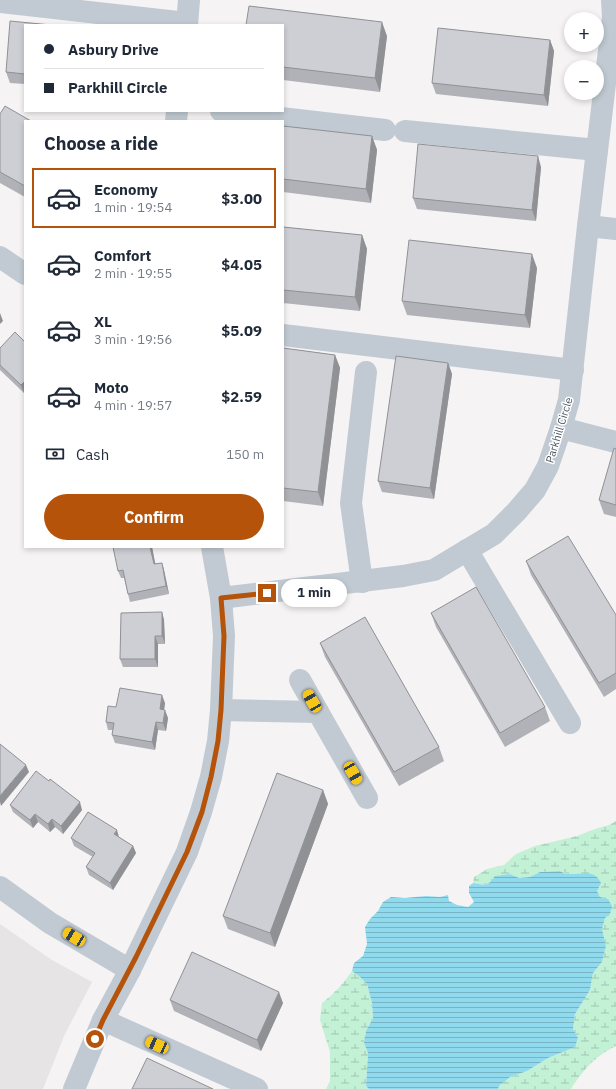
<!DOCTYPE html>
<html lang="en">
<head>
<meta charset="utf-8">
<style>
  body { margin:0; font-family:"IBM Plex Sans",sans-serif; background:#f2f2f3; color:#1f2937; height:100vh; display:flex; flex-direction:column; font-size:15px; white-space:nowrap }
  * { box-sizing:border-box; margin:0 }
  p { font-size:13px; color:#747a83 }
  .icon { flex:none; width:22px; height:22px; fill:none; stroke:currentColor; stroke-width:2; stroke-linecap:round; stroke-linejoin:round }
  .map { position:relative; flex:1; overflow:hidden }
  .sheet { position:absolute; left:24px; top:120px; width:260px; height:428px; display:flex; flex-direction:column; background:#fff; border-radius:0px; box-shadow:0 2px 6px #0003 }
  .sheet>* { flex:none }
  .top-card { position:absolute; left:24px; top:24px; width:260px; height:88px; border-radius:0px; box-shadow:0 2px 6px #0003; display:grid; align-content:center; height:88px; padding:0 20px; background:#fff }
  .tools { position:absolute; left:564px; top:12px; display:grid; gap:8px }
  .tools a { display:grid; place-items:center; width:40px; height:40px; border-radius:50%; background:#fff; box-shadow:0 2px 6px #0003; font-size:20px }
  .end { position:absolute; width:18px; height:18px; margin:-9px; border:5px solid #b45309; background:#fff; box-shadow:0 0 0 2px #fff }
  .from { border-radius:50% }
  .bubble { position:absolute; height:28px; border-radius:14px; background:#fff; box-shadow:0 2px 6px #0003; font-size:13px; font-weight:700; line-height:28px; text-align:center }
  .car { position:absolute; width:12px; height:24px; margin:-12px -6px; border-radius:5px; box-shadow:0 0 3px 1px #0007; background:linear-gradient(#f5c518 24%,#345 0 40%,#f5c518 0 76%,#345 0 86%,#f5c518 0) }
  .top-card b { display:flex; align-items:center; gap:14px; height:38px; font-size:15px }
  .top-card b+b { border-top:1px solid #e0e1e3 }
  .top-card i { width:10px; height:10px; background:#1f2937 }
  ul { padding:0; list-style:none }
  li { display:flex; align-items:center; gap:12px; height:60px; margin:0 8px 6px; padding:0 12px; border:2px solid transparent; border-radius:0px }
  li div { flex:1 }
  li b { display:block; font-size:15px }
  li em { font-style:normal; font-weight:700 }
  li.on { border-color:#b45309 }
  li>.icon { width:36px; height:36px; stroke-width:1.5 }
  h2 { padding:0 20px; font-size:18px; line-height:48px }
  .pay { display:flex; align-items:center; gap:10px; height:44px; padding:0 20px; font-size:15px }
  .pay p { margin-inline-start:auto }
  .primary-button { display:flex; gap:8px; margin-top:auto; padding:8px 20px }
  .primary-button a { flex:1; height:46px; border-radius:24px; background:#b45309; color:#fff; font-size:16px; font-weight:700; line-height:46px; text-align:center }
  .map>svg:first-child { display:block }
</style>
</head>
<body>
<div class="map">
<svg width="616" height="1089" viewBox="0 0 616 1089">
  <defs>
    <pattern id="wetland-marsh" width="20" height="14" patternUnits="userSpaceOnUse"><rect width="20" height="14" fill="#c3f1d5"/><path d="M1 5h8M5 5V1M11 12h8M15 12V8" fill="none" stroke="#a0c6b0"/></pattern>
    <pattern id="water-rules" width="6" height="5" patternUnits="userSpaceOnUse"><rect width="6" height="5" fill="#90daee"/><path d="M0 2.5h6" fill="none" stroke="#78b4c4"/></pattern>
  </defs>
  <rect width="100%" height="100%" fill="#f5f3f3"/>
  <polygon fill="#e6e4e5" points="0,924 52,960 92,982 64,1036 43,1089 0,1089"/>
  <g fill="url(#wetland-marsh)">
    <path d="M616 821V1046C594 1057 584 1069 571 1089H498L499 1086 510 1077 527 1071 548 1058 575 1047 578 1038 573 1029 575 1014 590 990 593 973 602 962 606 946 602 929 605 917 600 897 597 891 592 874H568L560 871 540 872 530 877 519 878 510 874 496 876C488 887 484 885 473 883L474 877 487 869 504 865 516 854 535 846 577 836 595 829 609 825Z"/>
    <path d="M352 971 360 977 367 984 372 1003 373 1018 366 1031 364 1043 368 1053 366 1086 369 1089H326L330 1081V1052L320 1020 322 1003C334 994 343 984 352 971Z"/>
  </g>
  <path fill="url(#water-rules)" d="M560 871C563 873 566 874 569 874 582 875 594 868 601 883L597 891 600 897 608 899 612 906 610 914 605 918 602 929 606 946 602 962 593 973 590 990 575 1014 573 1029 578 1038 575 1047 548 1058 527 1071 510 1077 499 1086 498 1089H369L366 1086 368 1053 364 1043 366 1031 373 1018 372 1003 367 984 360 977 352 971 354 963 363 956 367 944 365 927 370 919 378 911 383 902 391 897 405 898 426 896 440 897 448 895 449 901 457 905 468 907 474 902 469 893V886L473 883C484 885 488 887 495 876L510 874 519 878 530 877 540 872Z"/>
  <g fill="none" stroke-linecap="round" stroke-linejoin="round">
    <g stroke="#c1cad2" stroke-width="22">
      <polyline points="0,2 187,23"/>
      <polyline points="187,25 189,0"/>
      <polyline points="221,111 385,130"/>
      <polyline points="176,121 177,111"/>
      <polyline points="405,131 597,150"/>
      <polyline points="588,226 616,229"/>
      <polyline points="0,257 25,274"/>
      <polyline points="283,335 573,370"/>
      <polyline points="561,428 616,442"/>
      <polyline points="467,550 570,723"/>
      <polyline points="362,582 351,503 366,372"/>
      <polyline points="221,598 403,576 434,570 494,534 516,512 535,490 548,466 561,428 569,400 588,226 613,17 612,0"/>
      <polyline points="300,680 318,712"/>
      <polyline points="221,710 318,712 367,798"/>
      <polyline points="0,887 50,923 130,970"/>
      <polyline points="103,1020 257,1089"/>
      <polyline points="74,1089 103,1020 130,970 187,852 201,812 211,777 218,741 221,710 224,636 221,598 212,547"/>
    </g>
  </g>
  <g fill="#b0b2b7">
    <polygon points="25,25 25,84 10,83 6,72"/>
    <polygon points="283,25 387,36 380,92 283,80"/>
    <polygon points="550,40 554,51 548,106 436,94 432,83"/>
    <polygon points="0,114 25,121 25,197 0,183"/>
    <polygon points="283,126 372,136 377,150 371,203 283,192"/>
    <polygon points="541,167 536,221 417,209 413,198"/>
    <polygon points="283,227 362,235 367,249 360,311 283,303"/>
    <polygon points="537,268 530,328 407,315 402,301"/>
    <polygon points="25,342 25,391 24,393 0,370 0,348"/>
    <polygon points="283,348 335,355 340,368 323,506 283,501"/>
    <polygon points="448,363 452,374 434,499 382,492 378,481"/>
    <polygon points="616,449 616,517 604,514 599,500"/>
    <polygon points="113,547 152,547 155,564 162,563 164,570 169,594 130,602 124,578 121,578 118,571"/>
    <polygon points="526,561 616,615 616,689 604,697 531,575"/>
    <polygon points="162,612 164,620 165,644 158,644 158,667 123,667 120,659"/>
    <polygon points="431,613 545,707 550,721 505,747 436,627"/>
    <polygon points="320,643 439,747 444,761 399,786 325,657"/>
    <polygon points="165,703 164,710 168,718 166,731 158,730 155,750 115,743 112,735 113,730 108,730 106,722 116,707"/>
    <polygon points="323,790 328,804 275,947 228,929 223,916"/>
    <polygon points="10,805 82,810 63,834 55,827 50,832 38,822 33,828 13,812"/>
    <polygon points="119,837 133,846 136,853 113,890 89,875 86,867 93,857 74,846 71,838"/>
    <polygon points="170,1000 283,1003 261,1051 174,1011"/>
  </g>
  <g fill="#909195">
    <polygon points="382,22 387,36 380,92 375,78"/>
    <polygon points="550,40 554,51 548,106 544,95"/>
    <polygon points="372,136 377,150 371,203 366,189"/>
    <polygon points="538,156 541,167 536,221 532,210"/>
    <polygon points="362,235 367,249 360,311 355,297"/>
    <polygon points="532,254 537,268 530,328 525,315"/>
    <polygon points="0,313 3,321 0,324"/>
    <polygon points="335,355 340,368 323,506 318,492"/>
    <polygon points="448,363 452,374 434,499 430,488"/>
    <polygon points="24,382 25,386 25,391 24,393 21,385"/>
    <polygon points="150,547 152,547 157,572 154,564"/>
    <polygon points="162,563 164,570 169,594 166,586"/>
    <polygon points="162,612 164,620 165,644 162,636"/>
    <polygon points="155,636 158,644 158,667 155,659"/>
    <polygon points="162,695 165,703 163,717 160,709"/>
    <polygon points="165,710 168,718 166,731 163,723"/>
    <polygon points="156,722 158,730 155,750 152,742"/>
    <polygon points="26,765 29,772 1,806 0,802 0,796"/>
    <polygon points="323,790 328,804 275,947 270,933"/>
    <polygon points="80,802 82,810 63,834 61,826"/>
    <polygon points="35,814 38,822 33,828 30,820"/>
    <polygon points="52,819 55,827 50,832 48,824"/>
    <polygon points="117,830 119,837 114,834"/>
    <polygon points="133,846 136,853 113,890 110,883"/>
    <polygon points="279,992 283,1003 261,1051 257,1040"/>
  </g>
  <g fill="#cdcfd5" stroke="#909195">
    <polygon points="249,6 382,22 375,78 283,67 283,25 246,25"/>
    <polygon points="10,21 51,25 25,25 25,74 6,72"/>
    <polygon points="438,28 550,40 544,95 432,83"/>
    <polygon points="5,106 31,121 25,121 25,186 0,172 0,114"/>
    <polygon points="283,126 372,136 366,189 283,179"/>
    <polygon points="418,144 538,156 532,210 413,198"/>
    <polygon points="283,227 362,235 355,297 283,290"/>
    <polygon points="409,240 532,254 525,315 402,301"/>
    <polygon points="15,332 25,342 25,384 24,382 21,385 0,365 0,348"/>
    <polygon points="283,348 335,355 318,492 283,488"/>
    <polygon points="396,356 448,363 430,488 378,481"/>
    <polygon points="614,448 616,449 616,505 599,500"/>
    <polygon points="568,536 616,615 616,673 599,683 526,561"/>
    <polygon points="113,547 150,547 154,564 162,563 166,586 128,594 123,570 118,571"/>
    <polygon points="476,587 545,707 500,733 431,613"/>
    <polygon points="162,612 162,636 155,636 155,659 120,659 121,613"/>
    <polygon points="365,617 439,747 394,772 320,643"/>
    <polygon points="120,688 162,695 160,709 165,710 163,723 156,722 152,742 112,735 114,723 106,722 108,706 116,707"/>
    <polygon points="0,744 26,765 0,796"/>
    <polygon points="36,771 49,781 50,779 80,802 61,826 52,819 48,824 35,814 30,820 10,805"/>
    <polygon points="277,773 323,790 270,933 223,916"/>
    <polygon points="88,812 117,830 114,834 133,846 110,883 86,867 95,853 71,838"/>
    <polygon points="192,952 279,992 257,1040 170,1000"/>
    <polygon points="147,1058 213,1089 132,1089"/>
  </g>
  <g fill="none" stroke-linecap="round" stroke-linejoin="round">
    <polyline stroke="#b45309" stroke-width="5" points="95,1039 103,1020 136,957 187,852 202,812 211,777 218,741 221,710 224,636 221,598 267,593"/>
  </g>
  <g text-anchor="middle" stroke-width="3" stroke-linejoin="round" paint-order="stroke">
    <g font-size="11" fill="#4a5661" stroke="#fff">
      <text transform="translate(559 430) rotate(-73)" y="4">Parkhill Circle</text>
    </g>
  </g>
</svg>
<div class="tools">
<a>+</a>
<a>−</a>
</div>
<i class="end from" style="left:95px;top:1039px"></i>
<i class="end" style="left:267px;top:593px"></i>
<div class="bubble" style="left:281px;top:579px;width:66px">1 min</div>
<i class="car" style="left:312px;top:701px;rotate:330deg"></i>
<i class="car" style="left:353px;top:773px;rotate:150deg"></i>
<i class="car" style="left:74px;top:937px;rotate:301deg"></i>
<i class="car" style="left:157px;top:1045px;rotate:294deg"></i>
<div class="top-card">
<b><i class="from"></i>Asbury Drive</b>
<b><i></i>Parkhill Circle</b>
</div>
<section class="sheet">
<h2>Choose a ride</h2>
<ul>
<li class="on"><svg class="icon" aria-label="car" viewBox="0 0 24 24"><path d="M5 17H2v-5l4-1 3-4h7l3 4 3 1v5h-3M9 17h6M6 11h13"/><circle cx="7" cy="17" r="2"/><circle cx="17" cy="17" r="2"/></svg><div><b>Economy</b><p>1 min · 19:54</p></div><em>$3.00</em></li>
<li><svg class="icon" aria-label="car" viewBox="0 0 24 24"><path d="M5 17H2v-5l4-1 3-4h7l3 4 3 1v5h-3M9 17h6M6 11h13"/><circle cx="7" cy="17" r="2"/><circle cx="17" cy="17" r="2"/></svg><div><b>Comfort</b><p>2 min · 19:55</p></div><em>$4.05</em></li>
<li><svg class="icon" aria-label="car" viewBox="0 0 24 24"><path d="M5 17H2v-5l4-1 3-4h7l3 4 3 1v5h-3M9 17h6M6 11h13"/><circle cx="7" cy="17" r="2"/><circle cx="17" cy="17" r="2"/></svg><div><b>XL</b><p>3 min · 19:56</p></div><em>$5.09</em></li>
<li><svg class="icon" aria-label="car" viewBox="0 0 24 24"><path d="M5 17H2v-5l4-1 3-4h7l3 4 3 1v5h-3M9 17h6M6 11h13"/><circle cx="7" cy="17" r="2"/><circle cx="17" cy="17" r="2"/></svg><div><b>Moto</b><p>4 min · 19:57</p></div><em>$2.59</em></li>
</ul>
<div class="pay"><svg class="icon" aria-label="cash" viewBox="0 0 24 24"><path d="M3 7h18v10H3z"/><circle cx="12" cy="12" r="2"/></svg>Cash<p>150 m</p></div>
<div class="primary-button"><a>Confirm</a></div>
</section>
</div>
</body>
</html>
